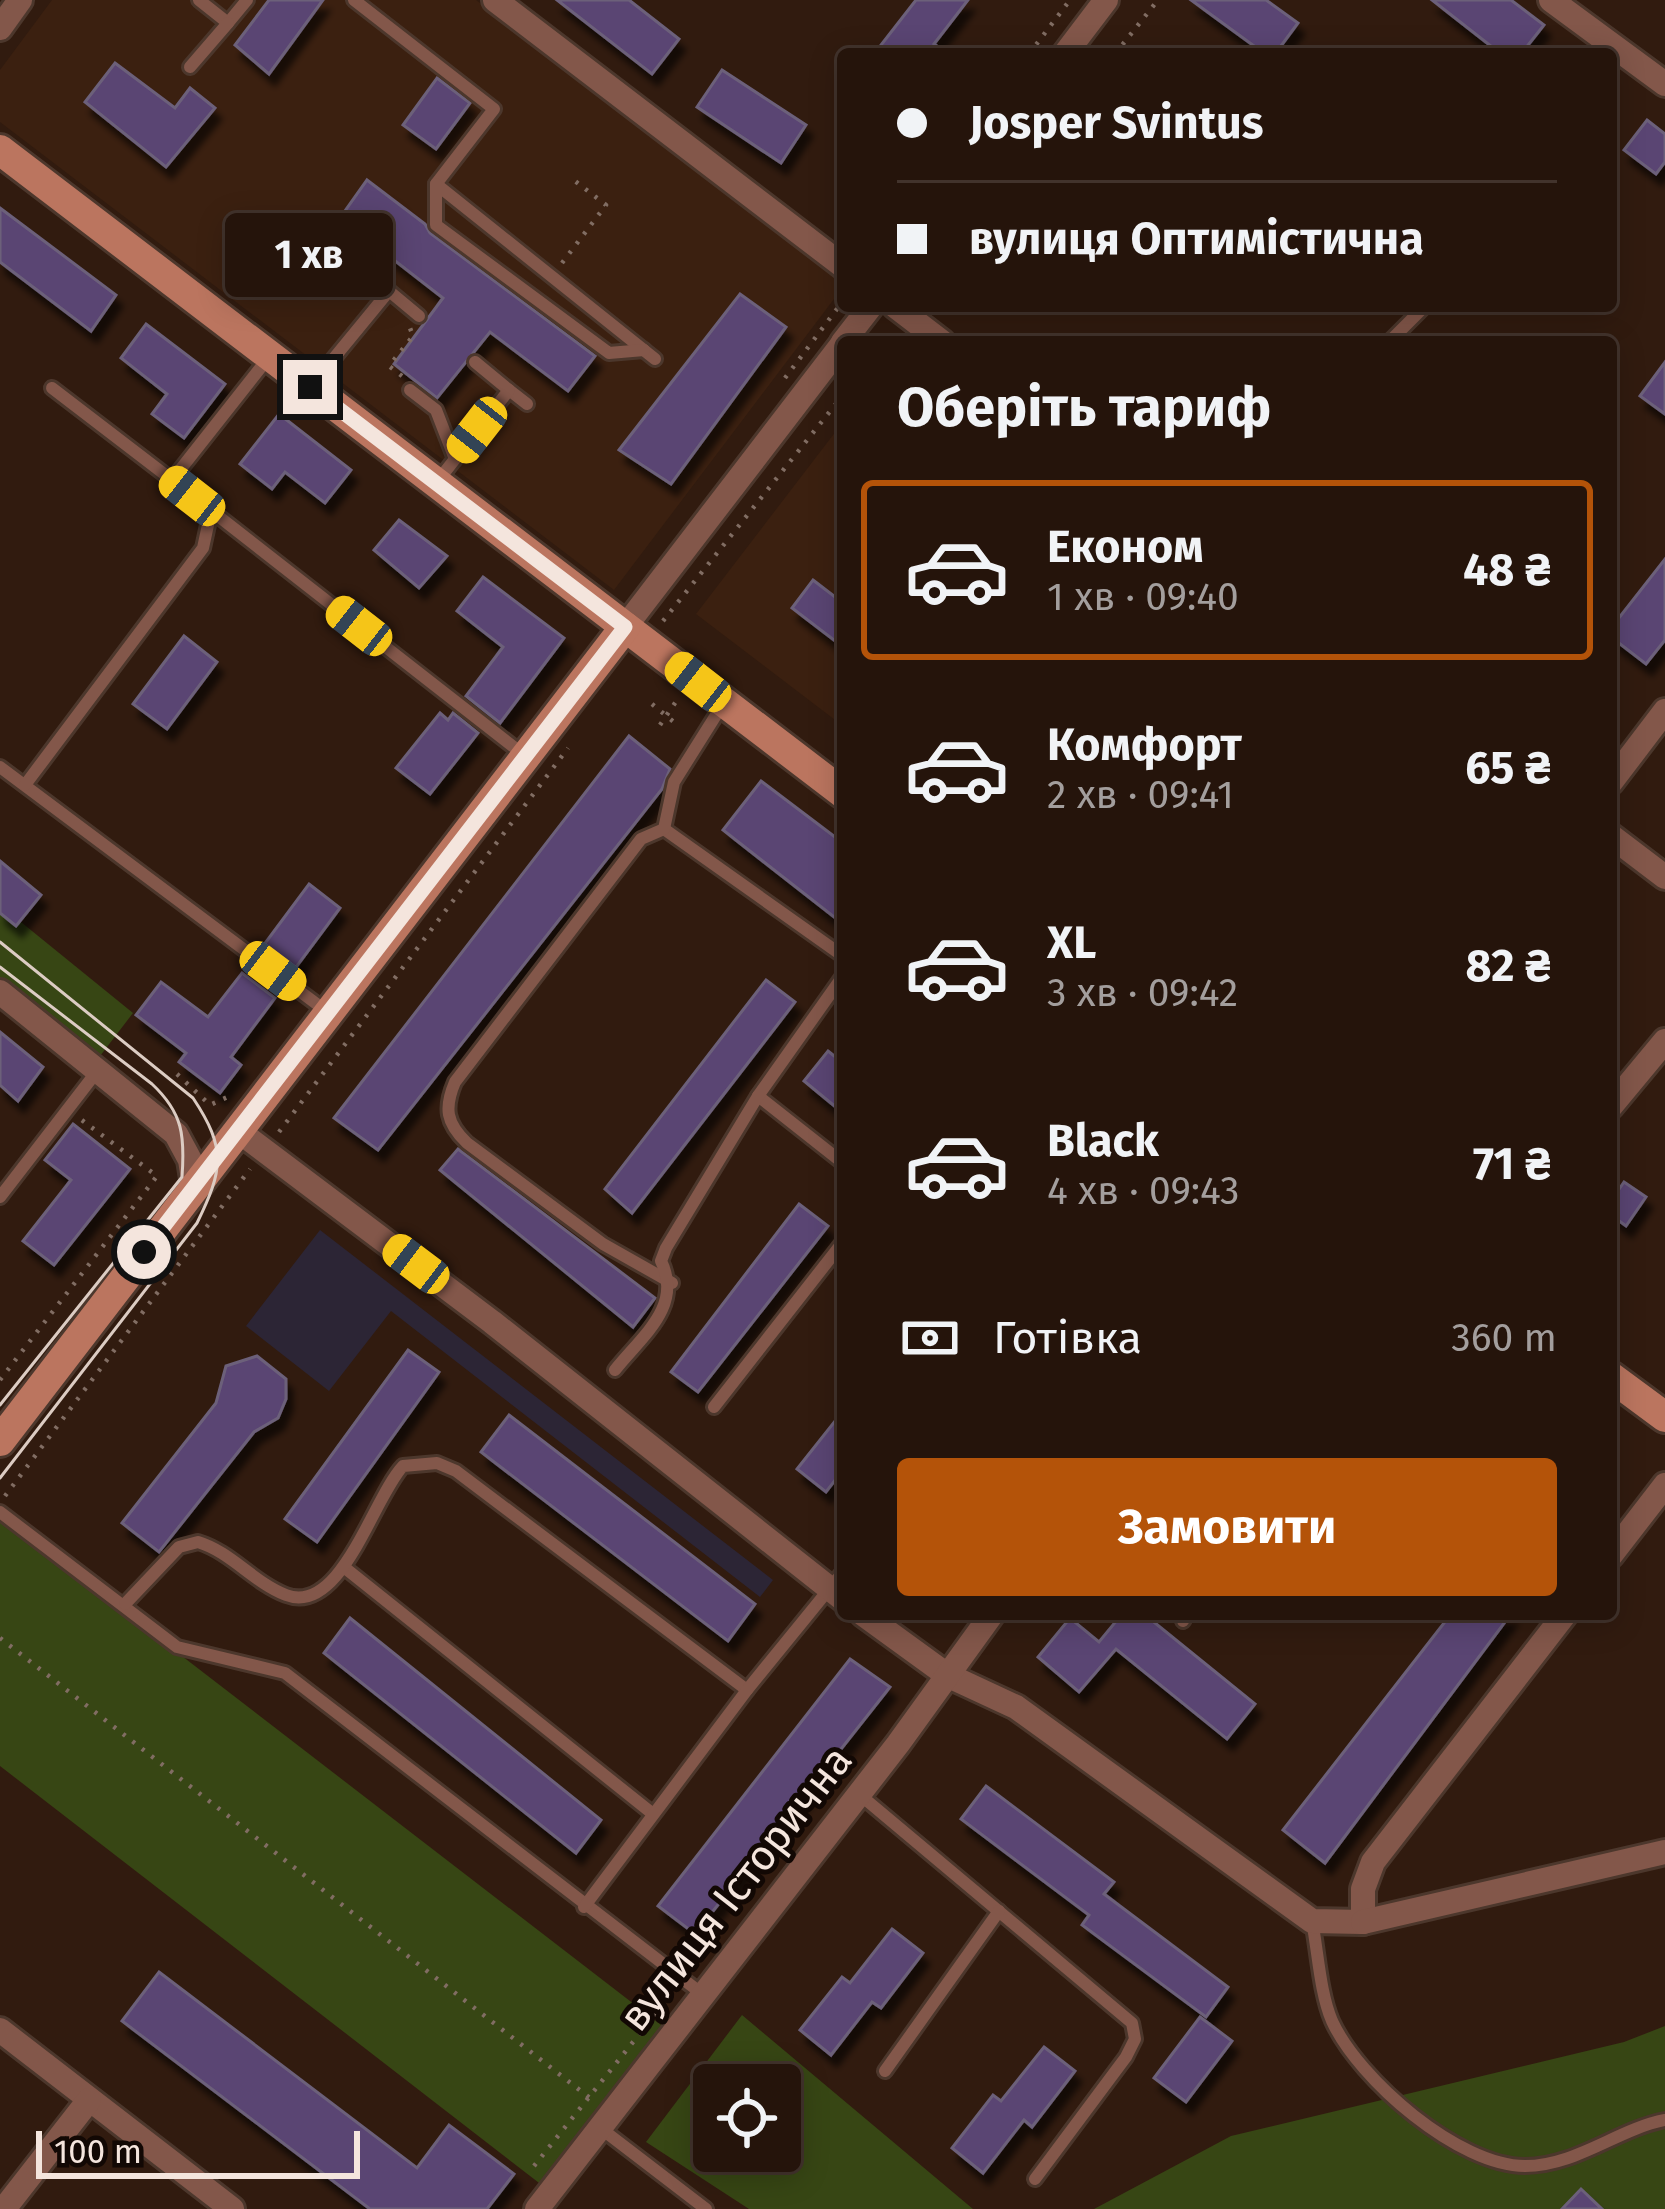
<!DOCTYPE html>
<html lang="uk">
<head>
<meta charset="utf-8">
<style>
  body { margin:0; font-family:"Fira Sans",sans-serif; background:#2d1d14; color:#f1f3f6; height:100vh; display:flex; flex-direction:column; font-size:45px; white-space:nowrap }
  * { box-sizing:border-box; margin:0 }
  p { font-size:39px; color:#a39e9d }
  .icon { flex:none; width:66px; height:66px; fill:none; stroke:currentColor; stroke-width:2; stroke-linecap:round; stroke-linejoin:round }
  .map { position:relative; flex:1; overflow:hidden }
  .panel { position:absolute; left:837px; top:336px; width:780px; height:1284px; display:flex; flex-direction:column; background:#25140b; border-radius:12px; box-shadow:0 6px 30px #0003,0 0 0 3px #42332c }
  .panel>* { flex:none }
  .banner { position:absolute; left:837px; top:48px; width:780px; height:264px; border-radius:12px; box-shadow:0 6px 30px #0003,0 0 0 3px #42332c; display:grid; align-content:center; height:264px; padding:0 60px; background:#25140b }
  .tools { position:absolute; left:693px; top:2064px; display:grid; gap:24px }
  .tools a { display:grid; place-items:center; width:108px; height:108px; border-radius:12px; background:#25140b; box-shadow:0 6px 30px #0003,0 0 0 3px #42332c; font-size:60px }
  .scale { position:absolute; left:36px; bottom:30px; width:324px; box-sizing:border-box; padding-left:12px; border:6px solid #f4e5dd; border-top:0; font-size:33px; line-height:42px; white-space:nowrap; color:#f4e5dd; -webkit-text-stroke:9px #120804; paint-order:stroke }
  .end { position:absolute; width:54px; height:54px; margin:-27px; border:15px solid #f4e5dd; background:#111; box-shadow:0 0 0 6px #111 }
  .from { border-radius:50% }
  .bubble { position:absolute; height:84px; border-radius:12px; background:#25140b; box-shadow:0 6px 30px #0003,0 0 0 3px #42332c; font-size:39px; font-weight:700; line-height:84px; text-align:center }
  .car { position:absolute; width:36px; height:72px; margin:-36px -18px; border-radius:15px; box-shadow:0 0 9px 3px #0007; background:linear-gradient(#f5c518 24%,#345 0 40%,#f5c518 0 76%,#345 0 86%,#f5c518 0) }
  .banner b { display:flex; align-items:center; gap:42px; height:114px; font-size:45px }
  .banner b+b { border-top:3px solid #42332c }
  .banner i { width:30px; height:30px; background:#f1f3f6 }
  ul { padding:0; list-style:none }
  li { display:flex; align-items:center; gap:36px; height:180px; margin:0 24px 18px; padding:0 36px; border:6px solid transparent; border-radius:12px }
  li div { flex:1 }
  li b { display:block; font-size:45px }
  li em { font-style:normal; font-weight:700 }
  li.active { border-color:#b45309 }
  li>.icon { width:108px; height:108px; stroke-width:1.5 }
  h2 { padding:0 60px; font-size:54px; line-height:144px }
  .pay { display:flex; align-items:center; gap:30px; height:132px; padding:0 60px; font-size:45px }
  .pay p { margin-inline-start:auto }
  .button { display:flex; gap:24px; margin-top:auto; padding:24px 60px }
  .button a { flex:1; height:138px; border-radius:12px; background:#b45309; color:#fff; font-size:48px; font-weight:700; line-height:138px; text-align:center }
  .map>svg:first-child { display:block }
</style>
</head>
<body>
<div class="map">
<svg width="1665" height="2209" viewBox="0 0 1665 2209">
  <defs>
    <filter id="shadow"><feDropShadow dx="6" dy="11" stdDeviation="3" flood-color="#0009"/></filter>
  </defs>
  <rect width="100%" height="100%" fill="#311b0f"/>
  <polygon fill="#2c2535" points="320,1230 773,1580 760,1597 391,1311 329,1391 246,1326"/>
  <g fill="#3b2010">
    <polygon points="52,0 476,0 843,280 843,287 614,590 0,122 0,70"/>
    <polygon points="843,422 843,726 696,614"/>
  </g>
  <g fill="#374614" fill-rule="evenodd">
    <polygon points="0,905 133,1013 87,1073 0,1005"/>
    <polygon points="0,1516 665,2028 543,2186 0,1766"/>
    <path d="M742 2015 973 2209H749L646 2142ZM780 2085V2151H714V2085Z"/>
    <polygon points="1665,2026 1665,2209 1094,2209 1231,2136 1624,2042"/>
  </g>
  <g fill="#5a4473" stroke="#6c617a" stroke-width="3" filter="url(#shadow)">
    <polygon points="269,0 323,0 269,74 235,45"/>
    <polygon points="557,0 629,0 679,39 652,74"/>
    <polygon points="916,0 968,0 934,44 948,54 874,54"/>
    <polygon points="1191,0 1266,0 1298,23 1275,54 1265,54"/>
    <polygon points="1432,0 1511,0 1544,25 1521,54 1501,54"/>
    <polygon points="115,63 175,108 190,88 215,108 166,167 85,102"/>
    <polygon points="722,70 806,125 781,163 697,107"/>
    <polygon points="437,78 470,103 436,149 403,125"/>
    <polygon points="1647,120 1665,134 1665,162 1656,174 1624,150"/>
    <polygon points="367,180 425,224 430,233 595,356 568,391 490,332 437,398 394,364 443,298 340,218"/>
    <polygon points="0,208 116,295 91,331 0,262"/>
    <polygon points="740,294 786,327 671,484 619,450"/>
    <polygon points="146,324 225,384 184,438 152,414 167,394 121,358"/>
    <polygon points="1665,362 1665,414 1640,396"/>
    <polygon points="279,414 351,470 325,503 285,472 272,489 240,464"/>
    <polygon points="399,520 447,556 419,588 374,550"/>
    <polygon points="1665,559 1665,640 1646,664 1611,637 1611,628"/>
    <polygon points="483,577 564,638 500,723 466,696 503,647 457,611"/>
    <polygon points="813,580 843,603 843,647 792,608"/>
    <polygon points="184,636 217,662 167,729 133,704"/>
    <polygon points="440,713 448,720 453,713 478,733 430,794 396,768"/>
    <polygon points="629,736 670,769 662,789 378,1150 334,1118"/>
    <polygon points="761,781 843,843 843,924 723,830"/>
    <polygon points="0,861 41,895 16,926 0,913"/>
    <polygon points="309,884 340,908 294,970 263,946"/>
    <polygon points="242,973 275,998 231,1057 241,1065 220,1093 179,1062 186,1053 136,1015 161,982 208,1017"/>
    <polygon points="766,980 795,1002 632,1213 605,1189"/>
    <polygon points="0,1032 43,1067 18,1101 0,1085"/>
    <polygon points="828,1051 843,1063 843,1113 804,1081"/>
    <polygon points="73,1124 130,1169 54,1265 23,1241 71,1180 45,1160"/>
    <polygon points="458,1149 655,1298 633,1327 440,1170"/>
    <polygon points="1624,1182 1646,1197 1626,1226 1611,1215 1611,1201"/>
    <polygon points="799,1204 828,1226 698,1392 671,1372"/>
    <polygon points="408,1350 439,1372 317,1542 285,1519"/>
    <polygon points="257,1356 286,1379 286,1399 278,1418 254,1432 159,1552 122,1523 216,1403 226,1366"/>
    <polygon points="843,1411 843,1470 826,1492 797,1469"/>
    <polygon points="509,1415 755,1604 728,1641 481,1452"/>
    <polygon points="1122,1614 1144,1614 1255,1704 1227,1739 1116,1649 1079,1692 1038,1657 1070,1618 1099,1642"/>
    <polygon points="1451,1614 1511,1614 1325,1863 1283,1830"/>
    <polygon points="350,1618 601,1820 576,1853 324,1653"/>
    <polygon points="850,1659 890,1687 695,1934 658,1906"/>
    <polygon points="986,1786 1114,1882 1104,1894 1228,1987 1206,2017 1082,1925 1089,1915 961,1819"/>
    <polygon points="892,1929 923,1953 881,2008 872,2002 831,2055 800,2030 842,1977 850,1983"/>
    <polygon points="159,1972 417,2168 449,2125 514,2174 487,2209 370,2209 122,2021"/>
    <polygon points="1200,2017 1232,2041 1186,2102 1154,2078"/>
    <polygon points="1044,2047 1075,2071 1032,2127 1024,2120 983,2173 952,2148 993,2095 1001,2101"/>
    <polygon points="1581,2189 1602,2209 1562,2209"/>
  </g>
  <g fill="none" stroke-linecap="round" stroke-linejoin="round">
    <defs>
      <g id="lane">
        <polyline points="199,0 228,23 247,0"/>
        <polyline points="354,0 494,109 436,184 655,359"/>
        <polyline points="190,67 228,23"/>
        <polyline points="436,184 436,225 609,353 644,350"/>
        <polyline points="1389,342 1425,306"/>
        <polyline points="269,357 172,480 524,755"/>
        <polyline points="311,386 389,291 419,316"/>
        <polyline points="52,388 172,480"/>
        <polyline points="410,390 436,410 455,459"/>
        <polyline points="509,390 527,404"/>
        <polyline points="437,482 509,390 475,362"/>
        <polyline points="0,767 326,1011"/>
        <polyline points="25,785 203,548 211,511"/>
        <polyline points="664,829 843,956"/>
        <polyline points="758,1096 843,1163"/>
        <polyline points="0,1197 98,1070"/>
        <path d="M672 1283 603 1244 467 1143C446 1123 444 1108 455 1082L641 839 664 829 674 782 723 704"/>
        <path d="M615 1370C643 1335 683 1306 661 1261L666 1248 758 1096 843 976"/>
        <polyline points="714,1407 843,1242"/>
        <polyline points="0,1512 177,1647 285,1673 701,1993"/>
        <polyline points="345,1568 653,1814"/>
        <path d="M125 1604 179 1547 198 1542C231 1552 253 1582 286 1595 341 1616 373 1498 403 1466L437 1463 456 1471 747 1690"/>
        <polyline points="1183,1621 1187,1614"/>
        <polyline points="859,1794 1132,2023 1135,2039 1126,2057 1035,2179"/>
        <polyline points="584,1907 747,1690 843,1572"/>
        <path d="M1312 1921C1318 1952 1320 1993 1332 2021 1359 2080 1459 2166 1525 2166 1576 2166 1618 2129 1665 2120"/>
        <polyline points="885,2071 999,1911"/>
        <polyline points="599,2127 706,2209"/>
      </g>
      <g id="street">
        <polyline points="495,0 843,266"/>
        <polyline points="1551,0 1665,84"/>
        <polyline points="0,28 20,0"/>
        <polyline points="1065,54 1106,0"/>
        <polyline points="895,306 942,342"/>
        <polyline points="843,342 871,306"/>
        <polyline points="625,627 843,343"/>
        <polyline points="1611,782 1665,711"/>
        <polyline points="1611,836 1665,877"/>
        <polyline points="0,992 176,1134 190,1160 194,1185"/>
        <polyline points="1611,1106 1665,1041"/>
        <polyline points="237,1130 492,1322 843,1599"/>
        <polyline points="1611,1555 1665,1485"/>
        <polyline points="863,1614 947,1675 1016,1707 1312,1921 1363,1922 1363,1889 1373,1862 1565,1614"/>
        <polyline points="1363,1922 1665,1852"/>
        <polyline points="0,2030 232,2209"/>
        <polyline points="4,2209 89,2100"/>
        <polyline points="537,2209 898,1744 992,1614"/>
      </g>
      <g id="secondary">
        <polyline points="0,150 843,793"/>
        <polyline points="1611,1377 1665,1417"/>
        <polyline points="0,1441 625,627"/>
      </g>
    </defs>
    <use href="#lane" stroke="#4c372c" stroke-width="18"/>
    <use href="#street" stroke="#4c372c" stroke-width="30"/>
    <use href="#secondary" stroke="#4c372c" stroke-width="36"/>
    <g stroke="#816d63" stroke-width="4.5" stroke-dasharray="3 9" stroke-linecap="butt">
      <polyline points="1029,54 1070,0"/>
      <polyline points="1115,54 1158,0"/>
      <polyline points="562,263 606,205 575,181"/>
      <polyline points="402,376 389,366 413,336 410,328"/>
      <polyline points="785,378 843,301"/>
      <polyline points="663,621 843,395"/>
      <polyline points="652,704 675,723"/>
      <polyline points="660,725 677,700"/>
      <polyline points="177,1074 210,1105 232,1095"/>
      <polyline points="279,1132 568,748"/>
      <polyline points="0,1380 157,1176 79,1118"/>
      <polyline points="5,1496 250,1169"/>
      <polyline points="0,1638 595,2102"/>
      <polyline points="534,2166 673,1992"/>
    </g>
    <use href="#lane" stroke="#83574a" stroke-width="12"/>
    <use href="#street" stroke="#83574a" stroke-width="24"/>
    <use href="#secondary" stroke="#bb755f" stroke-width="30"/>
    <g stroke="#dcccc3" stroke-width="3">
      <path d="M0 942 193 1098C227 1149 223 1170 197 1223L0 1478"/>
      <path d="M0 967 152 1084C183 1113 185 1136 182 1177L0 1405"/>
    </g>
  </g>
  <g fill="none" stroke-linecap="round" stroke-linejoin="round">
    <polyline stroke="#f4e5dd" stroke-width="15" points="144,1252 625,627 310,387"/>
  </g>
  <g text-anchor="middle" stroke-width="10" stroke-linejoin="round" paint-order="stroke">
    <g font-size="42" fill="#f4e5dd" stroke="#120804">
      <text transform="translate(735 1888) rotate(-52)" y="15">вулиця Історична</text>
    </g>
  </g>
</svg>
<div class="tools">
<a><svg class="icon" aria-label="locate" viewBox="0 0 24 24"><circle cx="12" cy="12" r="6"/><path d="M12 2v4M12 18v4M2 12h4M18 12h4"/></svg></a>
</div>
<div class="scale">100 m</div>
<i class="end from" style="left:144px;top:1252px"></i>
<i class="end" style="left:310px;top:387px"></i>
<div class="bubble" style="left:225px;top:213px;width:168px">1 хв</div>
<i class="car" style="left:477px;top:430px;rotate:218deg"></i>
<i class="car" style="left:192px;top:496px;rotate:308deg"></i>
<i class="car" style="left:359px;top:626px;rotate:308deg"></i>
<i class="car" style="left:698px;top:682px;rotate:308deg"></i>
<i class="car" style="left:273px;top:971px;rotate:127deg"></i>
<i class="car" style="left:416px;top:1264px;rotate:307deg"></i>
<div class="banner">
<b><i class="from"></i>Josper Svintus</b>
<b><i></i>вулиця Оптимістична</b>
</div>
<section class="panel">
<h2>Оберіть тариф</h2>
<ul>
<li class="active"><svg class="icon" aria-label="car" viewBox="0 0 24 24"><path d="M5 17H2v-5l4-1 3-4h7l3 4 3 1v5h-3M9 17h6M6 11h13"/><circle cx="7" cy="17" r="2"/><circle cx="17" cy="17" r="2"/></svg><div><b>Економ</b><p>1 хв · 09:40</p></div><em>48 ₴</em></li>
<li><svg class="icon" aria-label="car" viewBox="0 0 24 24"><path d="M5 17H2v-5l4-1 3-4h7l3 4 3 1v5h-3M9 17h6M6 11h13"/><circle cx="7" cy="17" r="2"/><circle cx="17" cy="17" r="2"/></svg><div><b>Комфорт</b><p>2 хв · 09:41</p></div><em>65 ₴</em></li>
<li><svg class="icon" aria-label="car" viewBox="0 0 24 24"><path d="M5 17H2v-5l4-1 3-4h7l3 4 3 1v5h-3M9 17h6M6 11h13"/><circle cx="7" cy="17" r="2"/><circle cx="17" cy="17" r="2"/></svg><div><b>XL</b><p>3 хв · 09:42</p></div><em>82 ₴</em></li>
<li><svg class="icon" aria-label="car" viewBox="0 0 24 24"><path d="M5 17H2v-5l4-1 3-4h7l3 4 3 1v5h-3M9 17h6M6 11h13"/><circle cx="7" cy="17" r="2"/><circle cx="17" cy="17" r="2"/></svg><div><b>Black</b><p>4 хв · 09:43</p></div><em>71 ₴</em></li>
</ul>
<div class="pay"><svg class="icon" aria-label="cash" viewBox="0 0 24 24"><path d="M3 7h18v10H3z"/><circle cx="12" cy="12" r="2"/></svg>Готівка<p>360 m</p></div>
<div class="button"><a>Замовити</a></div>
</section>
</div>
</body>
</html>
